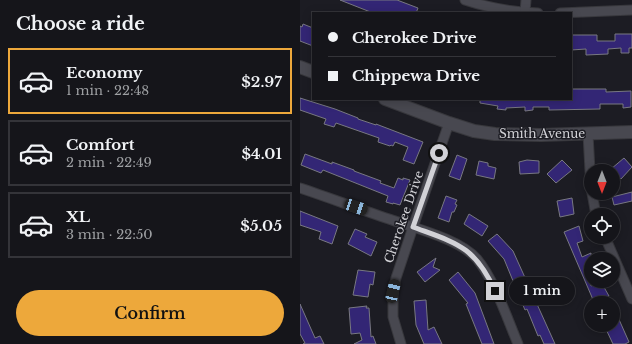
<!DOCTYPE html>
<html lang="en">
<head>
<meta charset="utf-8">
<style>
  body { margin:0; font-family:"Libre Baskerville",serif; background:#1e1e23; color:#f1f3f6; height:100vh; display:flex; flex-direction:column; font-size:15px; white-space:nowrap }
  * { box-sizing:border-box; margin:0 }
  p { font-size:13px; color:#9d9fa2 }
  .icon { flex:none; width:22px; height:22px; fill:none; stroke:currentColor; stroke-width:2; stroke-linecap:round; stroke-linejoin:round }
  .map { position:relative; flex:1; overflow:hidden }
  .side { display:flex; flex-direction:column; background:#15151a; width:300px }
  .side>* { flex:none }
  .guide { position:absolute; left:12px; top:12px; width:260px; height:88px; border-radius:0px; box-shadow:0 2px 10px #0003,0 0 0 1px #343439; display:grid; align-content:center; height:88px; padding:0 16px; background:#15151a }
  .needle { width:26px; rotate:180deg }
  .buttons { position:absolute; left:284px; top:164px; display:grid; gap:8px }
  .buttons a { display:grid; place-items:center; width:36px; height:36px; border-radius:50%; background:#15151a; box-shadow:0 2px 10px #0003,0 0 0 1px #343439; font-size:20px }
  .end { position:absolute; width:18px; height:18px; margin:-9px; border:5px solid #d2d2d7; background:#111; box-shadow:0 0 0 2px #111 }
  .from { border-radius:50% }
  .bubble { position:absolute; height:28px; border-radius:14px; background:#15151a; box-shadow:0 2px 10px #0003,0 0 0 1px #343439; font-size:13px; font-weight:600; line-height:28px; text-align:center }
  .car { position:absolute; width:12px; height:24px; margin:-12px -6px; border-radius:5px; box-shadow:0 0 3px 1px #0007; background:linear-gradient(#222 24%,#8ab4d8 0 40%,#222 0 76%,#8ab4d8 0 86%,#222 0) }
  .guide b { display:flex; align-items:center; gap:14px; height:38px; font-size:15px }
  .guide b+b { border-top:1px solid #343439 }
  .guide i { width:10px; height:10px; background:#f1f3f6 }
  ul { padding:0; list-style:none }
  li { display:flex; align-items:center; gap:12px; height:66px; margin:0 8px 6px; padding:0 8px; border:2px solid #343439; border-radius:0px }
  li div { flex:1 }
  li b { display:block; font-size:15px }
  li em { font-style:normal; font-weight:600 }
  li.active { border-color:#eda83b }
  li>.icon { width:36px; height:36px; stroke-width:1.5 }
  h2 { padding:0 16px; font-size:18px; line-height:48px }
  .button { display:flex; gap:8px; margin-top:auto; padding:8px 16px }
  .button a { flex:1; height:46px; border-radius:24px; background:#eda83b; color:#111; font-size:16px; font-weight:600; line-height:46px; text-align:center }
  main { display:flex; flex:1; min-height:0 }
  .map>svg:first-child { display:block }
</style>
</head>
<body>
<main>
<section class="side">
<h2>Choose a ride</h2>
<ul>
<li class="active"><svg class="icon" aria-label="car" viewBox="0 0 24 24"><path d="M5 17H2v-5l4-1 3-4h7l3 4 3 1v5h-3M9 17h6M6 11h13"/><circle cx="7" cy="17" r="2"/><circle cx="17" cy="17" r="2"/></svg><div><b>Economy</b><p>1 min · 22:48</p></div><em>$2.97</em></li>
<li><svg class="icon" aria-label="car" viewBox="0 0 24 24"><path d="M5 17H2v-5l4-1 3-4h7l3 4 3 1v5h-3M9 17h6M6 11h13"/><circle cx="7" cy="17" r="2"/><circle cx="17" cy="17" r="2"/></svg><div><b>Comfort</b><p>2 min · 22:49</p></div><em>$4.01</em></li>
<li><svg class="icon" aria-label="car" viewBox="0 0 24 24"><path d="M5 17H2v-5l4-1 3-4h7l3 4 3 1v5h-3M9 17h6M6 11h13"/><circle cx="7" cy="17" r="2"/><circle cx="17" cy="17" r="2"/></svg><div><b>XL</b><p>3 min · 22:50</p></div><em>$5.05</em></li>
</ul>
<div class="button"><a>Confirm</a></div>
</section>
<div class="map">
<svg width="332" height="344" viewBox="0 0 332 344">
  <rect width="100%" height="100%" fill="#1c1c23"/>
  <g fill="#332675" stroke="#787881">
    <polygon points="40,0 97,0 118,8 116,13 73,13"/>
    <polygon points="3,24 13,28 13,46 0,41 0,26 2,27"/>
    <polygon points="315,34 332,34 332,48 329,48 329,53 321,53 321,48 308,49 308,54 286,55 286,49 271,50 271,35 297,35 297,41 315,41"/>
    <polygon points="271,89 306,89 306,92 331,91 331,107 323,108 323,104 300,104 300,109 249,110 249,107 233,107 233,110 225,111 225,107 206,108 206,110 197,109 198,106 180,103 180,99 271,99"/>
    <polygon points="0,98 35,109 58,118 58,119 76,125 76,124 123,142 114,164 103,160 108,147 95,142 93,146 91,145 90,146 78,142 79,138 36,123 34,127 24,124 26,119 0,110"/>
    <polygon points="5,154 32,164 32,162 54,170 54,171 81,181 80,183 94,188 98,178 103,180 103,178 110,180 100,205 93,203 93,204 86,202 88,196 23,170 21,173 1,165"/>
    <polygon points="157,155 167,159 160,180 149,176"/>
    <polygon points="324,158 332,167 321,179 311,169"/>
    <polygon points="227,160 239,161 239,173 220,174 219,162"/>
    <polygon points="262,160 272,170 256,183 247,174"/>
    <polygon points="179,161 188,163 188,166 196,168 194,179 176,175"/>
    <polygon points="332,192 332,201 314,205 312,197"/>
    <polygon points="146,196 157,200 155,204 157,205 154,212 152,212 149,222 138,218"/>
    <polygon points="272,198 274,214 260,217 257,201"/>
    <polygon points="0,211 38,226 32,244 19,239 21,232 0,225"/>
    <polygon points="169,214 188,226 182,236 164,224"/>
    <polygon points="279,226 283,241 277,243 282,257 291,253 291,286 301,282 309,296 294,302 264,232"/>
    <polygon points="55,229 67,234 65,237 77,242 71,256 48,244"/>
    <polygon points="197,234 213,251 255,344 244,344 240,335 238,336 227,309 225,310 204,259 188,241"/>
    <polygon points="136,258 133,267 140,270 125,282 117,272"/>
    <polygon points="58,270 75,272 73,285 70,284 68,297 53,295"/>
    <polygon points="158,272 175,293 194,344 182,344 166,304 168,303 149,280"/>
    <polygon points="126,300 128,330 134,327 142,344 124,344 116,325 114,301"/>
    <polygon points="0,304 15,338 20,336 24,344 3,344 5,343 0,334"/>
    <polygon points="67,306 66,308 69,308 71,337 73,336 76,344 54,344 62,340 60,333 51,334 49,308"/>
    <polygon points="313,306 329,342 325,344 313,344 304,325 313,325"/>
  </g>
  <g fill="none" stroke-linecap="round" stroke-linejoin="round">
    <defs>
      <g id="street">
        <path d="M165 0C189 8 213 12 238 13"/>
        <polyline points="225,12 226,0"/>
        <polyline points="260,13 332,10"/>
        <polyline points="288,134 291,189"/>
        <path d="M0 188C30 198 59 209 89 219 114 228 160 239 177 259 195 281 207 318 218 344"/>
        <polyline points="292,193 296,215"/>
        <polyline points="305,237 332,299"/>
        <polyline points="101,344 93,317 93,291 96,278 113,227 149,123"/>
      </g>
      <g id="secondary">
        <polyline points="0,67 13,72"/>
        <polyline points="85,99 149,123 174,131 195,134 241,135 332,132"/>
      </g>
    </defs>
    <use href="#street" stroke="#38383d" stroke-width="11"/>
    <use href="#secondary" stroke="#38383d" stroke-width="14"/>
    <use href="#street" stroke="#484850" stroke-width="9"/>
    <use href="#secondary" stroke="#484850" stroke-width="12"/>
  </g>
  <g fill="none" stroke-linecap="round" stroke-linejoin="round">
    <path stroke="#d2d2d7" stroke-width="5" d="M139 153 113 227C156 243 175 246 195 291"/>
  </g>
  <g text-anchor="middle" stroke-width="3" stroke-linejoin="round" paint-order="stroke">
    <g font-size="12" fill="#d2d2d7" stroke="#1c1c23">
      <text x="242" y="138">Smith Avenue</text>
      <text transform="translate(104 217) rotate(-71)" y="4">Cherokee Drive</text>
    </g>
  </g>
</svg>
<div class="buttons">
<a><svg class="needle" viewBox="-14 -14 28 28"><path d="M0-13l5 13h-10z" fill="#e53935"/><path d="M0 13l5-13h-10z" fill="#9d9fa2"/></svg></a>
<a><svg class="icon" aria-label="locate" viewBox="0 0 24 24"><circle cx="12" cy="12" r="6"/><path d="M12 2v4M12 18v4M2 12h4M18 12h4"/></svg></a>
<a><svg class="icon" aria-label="layers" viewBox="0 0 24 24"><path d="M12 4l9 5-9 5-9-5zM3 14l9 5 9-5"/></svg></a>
<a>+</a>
</div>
<i class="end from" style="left:139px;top:153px"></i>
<i class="end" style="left:195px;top:291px"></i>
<div class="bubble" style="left:209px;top:277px;width:66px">1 min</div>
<i class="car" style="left:56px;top:207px;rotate:109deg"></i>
<i class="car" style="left:93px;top:291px;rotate:13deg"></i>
<div class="guide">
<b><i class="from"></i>Cherokee Drive</b>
<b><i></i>Chippewa Drive</b>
</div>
</div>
</main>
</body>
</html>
